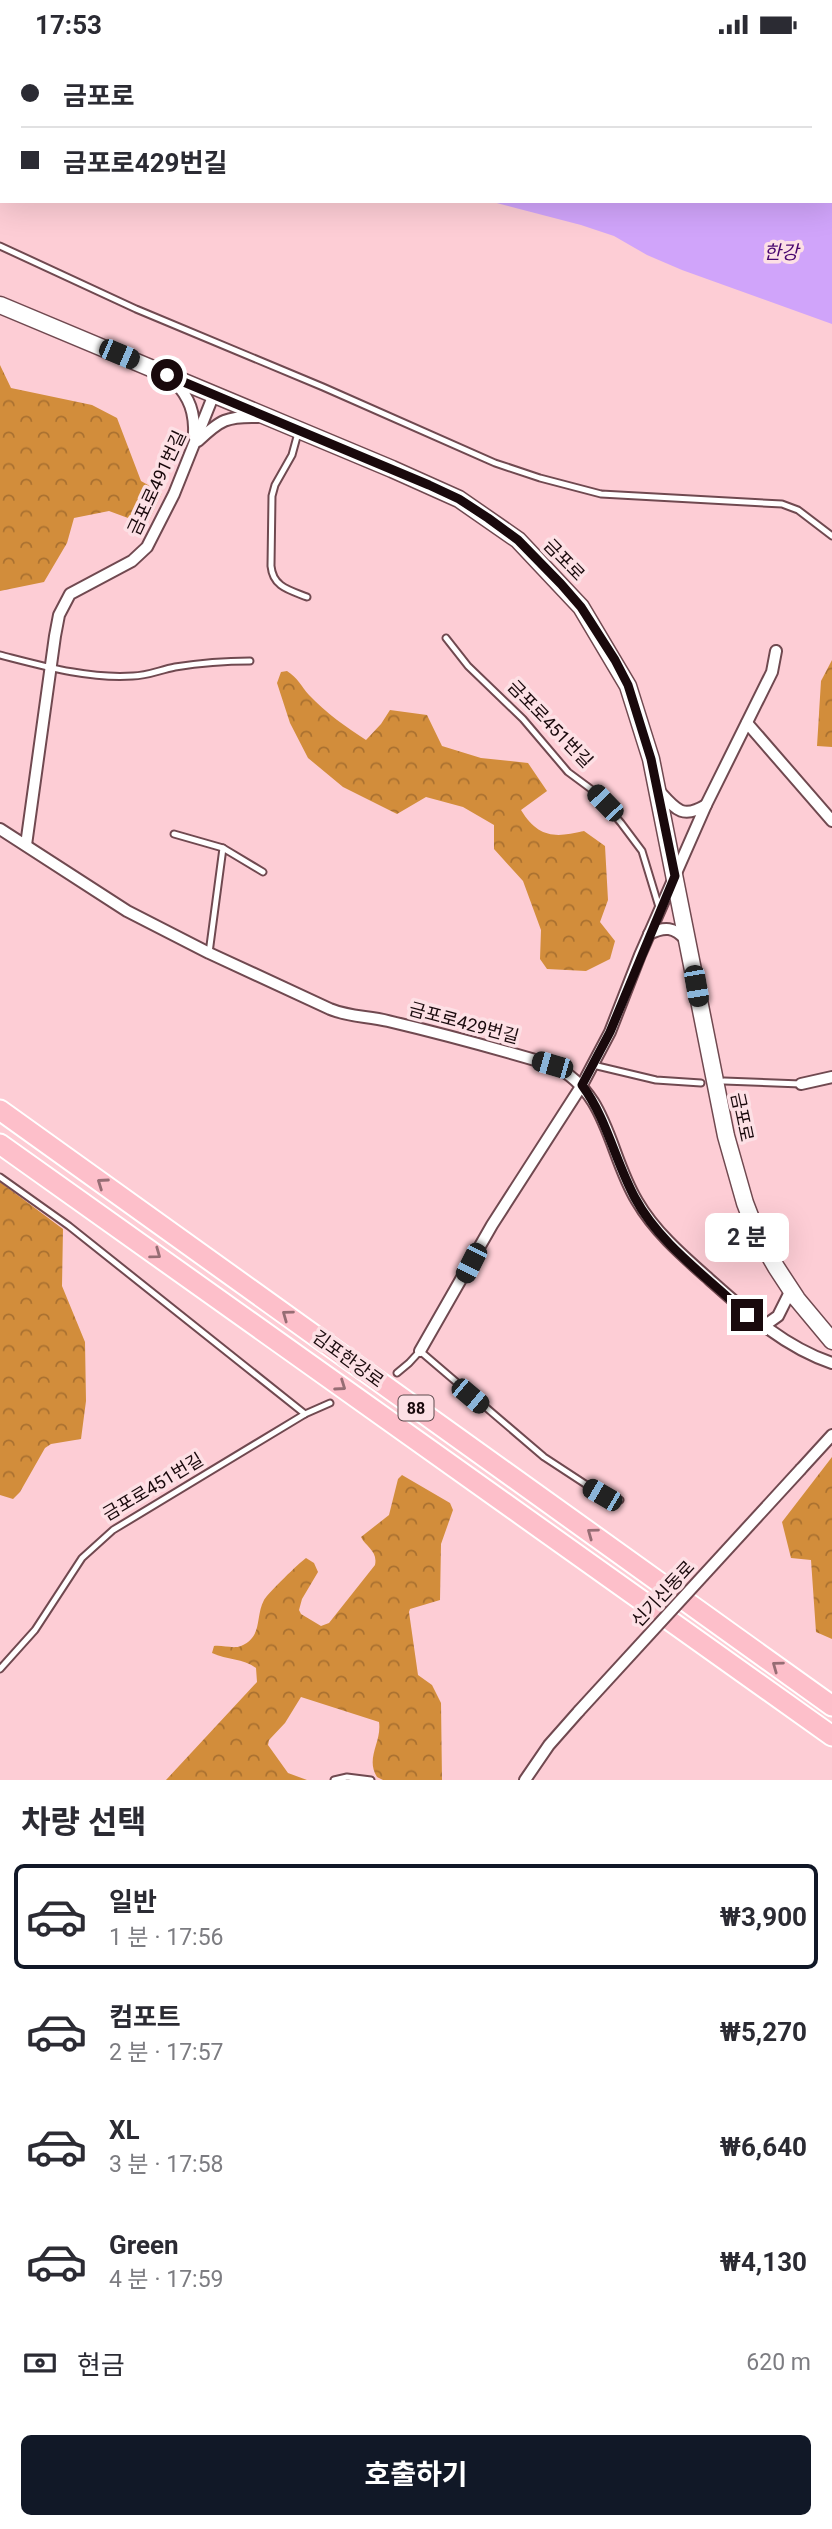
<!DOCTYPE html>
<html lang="ko">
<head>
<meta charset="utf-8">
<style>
  body { margin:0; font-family:Roboto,"Noto Sans KR",sans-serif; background:#f7f7f7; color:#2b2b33; height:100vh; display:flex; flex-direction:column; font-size:26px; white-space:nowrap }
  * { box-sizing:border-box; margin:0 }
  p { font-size:23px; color:#7c7c81 }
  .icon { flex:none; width:38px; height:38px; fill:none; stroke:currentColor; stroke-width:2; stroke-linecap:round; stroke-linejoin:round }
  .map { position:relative; height:1731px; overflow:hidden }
  .drawer { display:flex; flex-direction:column; background:#fff; flex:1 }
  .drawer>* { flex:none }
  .banner { position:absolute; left:0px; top:0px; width:833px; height:154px; box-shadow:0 7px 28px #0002; display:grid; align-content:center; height:154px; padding:0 21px; background:#fff }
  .end { position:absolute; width:32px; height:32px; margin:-16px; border:9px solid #19090c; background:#fff; box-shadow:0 0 0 4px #fff }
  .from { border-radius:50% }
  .bubble { position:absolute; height:49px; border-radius:10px; background:#fff; box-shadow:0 7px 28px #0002; font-size:23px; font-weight:700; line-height:49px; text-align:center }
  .car { position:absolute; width:21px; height:42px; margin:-21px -10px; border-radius:9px; box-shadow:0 0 5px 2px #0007; background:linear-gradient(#222 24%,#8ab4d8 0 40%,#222 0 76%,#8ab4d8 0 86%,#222 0) }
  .banner b { display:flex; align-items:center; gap:24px; height:66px; font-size:26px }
  .banner b+b { border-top:2px solid #e1e1e2 }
  .banner i { width:18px; height:18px; background:#2b2b33 }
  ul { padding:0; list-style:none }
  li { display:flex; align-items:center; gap:21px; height:105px; margin:0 14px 10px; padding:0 7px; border:4px solid transparent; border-radius:10px }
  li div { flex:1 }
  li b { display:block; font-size:26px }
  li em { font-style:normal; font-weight:700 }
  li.active { border-color:#111827 }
  li>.icon { width:63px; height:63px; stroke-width:1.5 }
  h2 { padding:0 21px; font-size:32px; line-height:84px }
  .pay { display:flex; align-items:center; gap:18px; height:77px; padding:0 21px; font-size:26px }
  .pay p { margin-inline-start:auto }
  .action { display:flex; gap:14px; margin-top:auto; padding:14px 21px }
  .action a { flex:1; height:80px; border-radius:10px; background:#111827; color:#fff; font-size:28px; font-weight:700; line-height:80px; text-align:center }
  .status { display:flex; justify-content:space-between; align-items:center; height:49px; padding:0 35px; background:#fff; direction:ltr }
  .status svg { height:19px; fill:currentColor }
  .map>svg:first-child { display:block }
</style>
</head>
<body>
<div class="status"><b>17:53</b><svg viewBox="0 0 49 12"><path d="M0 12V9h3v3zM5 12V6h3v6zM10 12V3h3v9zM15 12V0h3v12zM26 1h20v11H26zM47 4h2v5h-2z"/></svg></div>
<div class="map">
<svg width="832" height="1731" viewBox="0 0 832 1731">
  <defs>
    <pattern id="forest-crowns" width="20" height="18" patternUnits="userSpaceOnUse" patternTransform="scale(1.75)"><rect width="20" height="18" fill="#d28d3b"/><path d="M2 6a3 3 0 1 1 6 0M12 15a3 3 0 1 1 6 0" fill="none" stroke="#aa7130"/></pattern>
  </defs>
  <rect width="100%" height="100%" fill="#fdcdd5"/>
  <g fill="url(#forest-crowns)">
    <polygon points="0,316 11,339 92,356 117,369 141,432 162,444 147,476 109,462 74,469 67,494 44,533 0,542"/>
    <polygon points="832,611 832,698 817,697 821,632"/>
    <path d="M287 622C298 629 301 637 309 646 326 664 346 678 366 691L381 675 390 661 427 666 442 697 481 709 528 714 547 742 521 761C538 789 555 789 584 782L605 797 608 851 600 873 615 892 610 910 586 922 547 920 540 910 541 881 523 832 494 800V776L463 758 426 748 397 765 343 738 308 709 290 674 277 634 281 623Z"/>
    <polygon points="0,1133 63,1180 62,1237 85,1293 86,1352 81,1390 51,1395 45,1399 20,1443 13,1450 0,1446"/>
    <polygon points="832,1408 832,1590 816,1583 811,1511 791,1509 782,1473"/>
    <path d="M402 1426 450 1454 453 1461 441 1495 440 1551 410 1560 409 1563 418 1626 432 1636 441 1654 442 1731H383L377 1728C365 1709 382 1693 379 1673L301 1648 285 1674 269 1691 268 1696 288 1724 307 1731H166L257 1633 256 1619C243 1609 227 1611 212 1604L214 1597C223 1596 233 1600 241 1597 263 1588 255 1568 264 1551 269 1543 299 1514 306 1509L314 1514 318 1523 302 1550 299 1561 301 1565 321 1577 329 1574 375 1516C378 1502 366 1498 361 1488L389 1466 398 1430Z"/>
  </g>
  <polygon fill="#d0a4fa" points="0,0 832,0 832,275 682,221 647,206 614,187 581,176 489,152 831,152 831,2 2,2 2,33"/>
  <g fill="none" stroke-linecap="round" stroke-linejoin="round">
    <defs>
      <g id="lane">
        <polyline points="0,197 136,260 323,338 495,414 540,429 601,445 782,455 798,461 832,487"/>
        <path d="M298 384 292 406 275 436 272 447 271 517C273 538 289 541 307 548"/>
        <polyline points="446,589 468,617 523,670 568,723 595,743 621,774 642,802 659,858"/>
        <path d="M0 606C43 617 88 630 133 627 147 627 160 621 175 618 200 614 224 612 250 612"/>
        <polyline points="174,785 223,799"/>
        <polyline points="209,904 223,799 263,823"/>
        <polyline points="593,1016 656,1031 701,1034"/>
        <polyline points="724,1032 801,1035"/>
        <polyline points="0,1128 69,1177 305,1365"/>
        <polyline points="397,1324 409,1314 420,1302 544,1408 602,1446 620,1451"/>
        <polyline points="0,1620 35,1581 82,1509 113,1481 305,1365 330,1354"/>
        <polyline points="334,1731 347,1728 371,1731"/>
      </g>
      <g id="street">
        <path d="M174 332C190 349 195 364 194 387"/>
        <path d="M198 392C220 371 227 367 258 368"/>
        <polyline points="747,674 832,772"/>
        <path d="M660 743C676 761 683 770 706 756"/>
        <path d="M0 780 127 862 209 904 330 960C349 968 368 967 388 972 443 985 498 1000 552 1016 609 1043 608 1104 637 1152 655 1183 683 1207 709 1230 746 1263 784 1298 832 1314"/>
        <polyline points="26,796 55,587 59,566 70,545 132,512 147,498 174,445 214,345"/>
        <path d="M649 885C665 877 674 878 686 891"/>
        <polyline points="801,1035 832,1028"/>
        <polyline points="764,1277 778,1267 791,1241"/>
        <polyline points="420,1302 492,1176 582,1036 610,983 640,906 706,756 772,623 776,602"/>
        <polyline points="801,1420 832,1386"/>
        <polyline points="525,1731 549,1696 579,1662"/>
      </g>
      <polyline id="secondary" points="0,256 392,420 459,450 518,491 581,558 628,637 651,710 726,1087 745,1154 757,1185 776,1218 797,1250 832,1292"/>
      <g id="highway">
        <polyline points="0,1061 832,1657"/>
        <polyline points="0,1095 832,1687"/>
      </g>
    </defs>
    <use href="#lane" stroke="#704950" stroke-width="9"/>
    <use href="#street" stroke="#704950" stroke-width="14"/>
    <use href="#secondary" stroke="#704950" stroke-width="19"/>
    <use href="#highway" stroke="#fff" stroke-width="23"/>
    <use href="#lane" stroke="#fff" stroke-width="5"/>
    <use href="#street" stroke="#fff" stroke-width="10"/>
    <use href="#secondary" stroke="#fff" stroke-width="16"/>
    <use href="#highway" stroke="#fdbfca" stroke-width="19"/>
    <defs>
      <polyline id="street-bridge" points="579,1662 801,1420"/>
    </defs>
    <use href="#street-bridge" stroke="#704950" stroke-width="14" stroke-linecap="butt"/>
    <use href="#street-bridge" stroke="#fff" stroke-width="10"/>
  </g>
  <defs><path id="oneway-chevron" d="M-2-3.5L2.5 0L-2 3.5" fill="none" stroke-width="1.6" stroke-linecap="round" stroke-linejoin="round" transform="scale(1.75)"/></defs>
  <g stroke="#966d74">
    <use href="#oneway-chevron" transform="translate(102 1134) rotate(-145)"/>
    <use href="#oneway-chevron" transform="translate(156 1205) rotate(36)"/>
    <use href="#oneway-chevron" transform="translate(287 1266) rotate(-144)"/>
    <use href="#oneway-chevron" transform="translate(341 1337) rotate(35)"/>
    <use href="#oneway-chevron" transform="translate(592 1484) rotate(-144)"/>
    <use href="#oneway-chevron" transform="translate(777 1617) rotate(-144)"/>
  </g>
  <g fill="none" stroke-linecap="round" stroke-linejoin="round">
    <path stroke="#19090c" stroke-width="9" d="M167 326 429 436 459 450 488 469 518 491 561 535 581 558 615 611 628 636 651 710 675 827 610 983 582 1036C607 1070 615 1112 635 1149 660 1196 709 1229 747 1266"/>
  </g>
  <g text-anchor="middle" stroke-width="7" stroke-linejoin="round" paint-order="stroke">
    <rect fill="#fde0e5" stroke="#5d4a4d" stroke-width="2" x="398.5" y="1346.5" width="35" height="25" rx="5"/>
    <g font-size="16" font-weight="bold" fill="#19090c">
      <text x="416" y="1365">88</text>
    </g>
    <g font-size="18" fill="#19090c" stroke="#fde0e5">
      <text transform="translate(157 434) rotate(-65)" y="6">금포로491번길</text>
      <text transform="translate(564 511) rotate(46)" y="6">금포로</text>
      <text transform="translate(550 675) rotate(46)" y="6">금포로451번길</text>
      <text transform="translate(464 974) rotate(15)" y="6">금포로429번길</text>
      <text transform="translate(742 1068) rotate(78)" y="6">금포로</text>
      <text transform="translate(348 1310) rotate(36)" y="6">김포한강로</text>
      <text transform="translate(153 1438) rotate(-31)" y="6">금포로451번길</text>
      <text transform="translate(663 1545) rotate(-47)" y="6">신기신동로</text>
    </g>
    <g font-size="19" font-style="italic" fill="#47046e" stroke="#fde0e5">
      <text x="781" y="210">한강</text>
    </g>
  </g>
</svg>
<i class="end from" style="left:167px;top:326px"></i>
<i class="end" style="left:747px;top:1266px"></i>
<div class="bubble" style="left:705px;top:1164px;width:84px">2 분</div>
<i class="car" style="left:119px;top:305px;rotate:113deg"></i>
<i class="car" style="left:605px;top:754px;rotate:316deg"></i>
<i class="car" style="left:696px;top:937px;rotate:170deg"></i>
<i class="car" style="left:552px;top:1016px;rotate:286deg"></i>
<i class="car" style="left:471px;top:1214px;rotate:207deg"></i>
<i class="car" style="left:470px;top:1347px;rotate:130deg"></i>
<i class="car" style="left:602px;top:1446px;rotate:300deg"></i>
<div class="banner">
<b><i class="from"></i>금포로</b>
<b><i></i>금포로429번길</b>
</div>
</div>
<section class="drawer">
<h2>차량 선택</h2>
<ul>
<li class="active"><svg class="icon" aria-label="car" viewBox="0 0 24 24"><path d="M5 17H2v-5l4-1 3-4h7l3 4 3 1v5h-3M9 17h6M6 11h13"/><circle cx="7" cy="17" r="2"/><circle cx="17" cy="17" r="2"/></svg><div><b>일반</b><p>1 분 · 17:56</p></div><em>₩3,900</em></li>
<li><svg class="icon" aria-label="car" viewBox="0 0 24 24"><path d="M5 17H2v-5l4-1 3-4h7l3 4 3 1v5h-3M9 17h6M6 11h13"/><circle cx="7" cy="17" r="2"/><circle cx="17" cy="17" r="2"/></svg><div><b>컴포트</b><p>2 분 · 17:57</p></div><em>₩5,270</em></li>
<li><svg class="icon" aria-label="car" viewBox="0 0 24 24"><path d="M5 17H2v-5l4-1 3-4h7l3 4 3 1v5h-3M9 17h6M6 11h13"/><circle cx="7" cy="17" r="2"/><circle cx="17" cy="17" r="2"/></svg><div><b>XL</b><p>3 분 · 17:58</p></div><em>₩6,640</em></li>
<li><svg class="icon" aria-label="car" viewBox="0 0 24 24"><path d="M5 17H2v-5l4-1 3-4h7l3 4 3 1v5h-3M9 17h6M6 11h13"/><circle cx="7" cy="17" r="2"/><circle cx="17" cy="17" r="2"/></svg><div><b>Green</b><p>4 분 · 17:59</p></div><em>₩4,130</em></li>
</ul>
<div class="pay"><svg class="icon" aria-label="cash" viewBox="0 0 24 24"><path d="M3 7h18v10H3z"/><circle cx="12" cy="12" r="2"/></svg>현금<p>620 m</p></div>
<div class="action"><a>호출하기</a></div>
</section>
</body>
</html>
